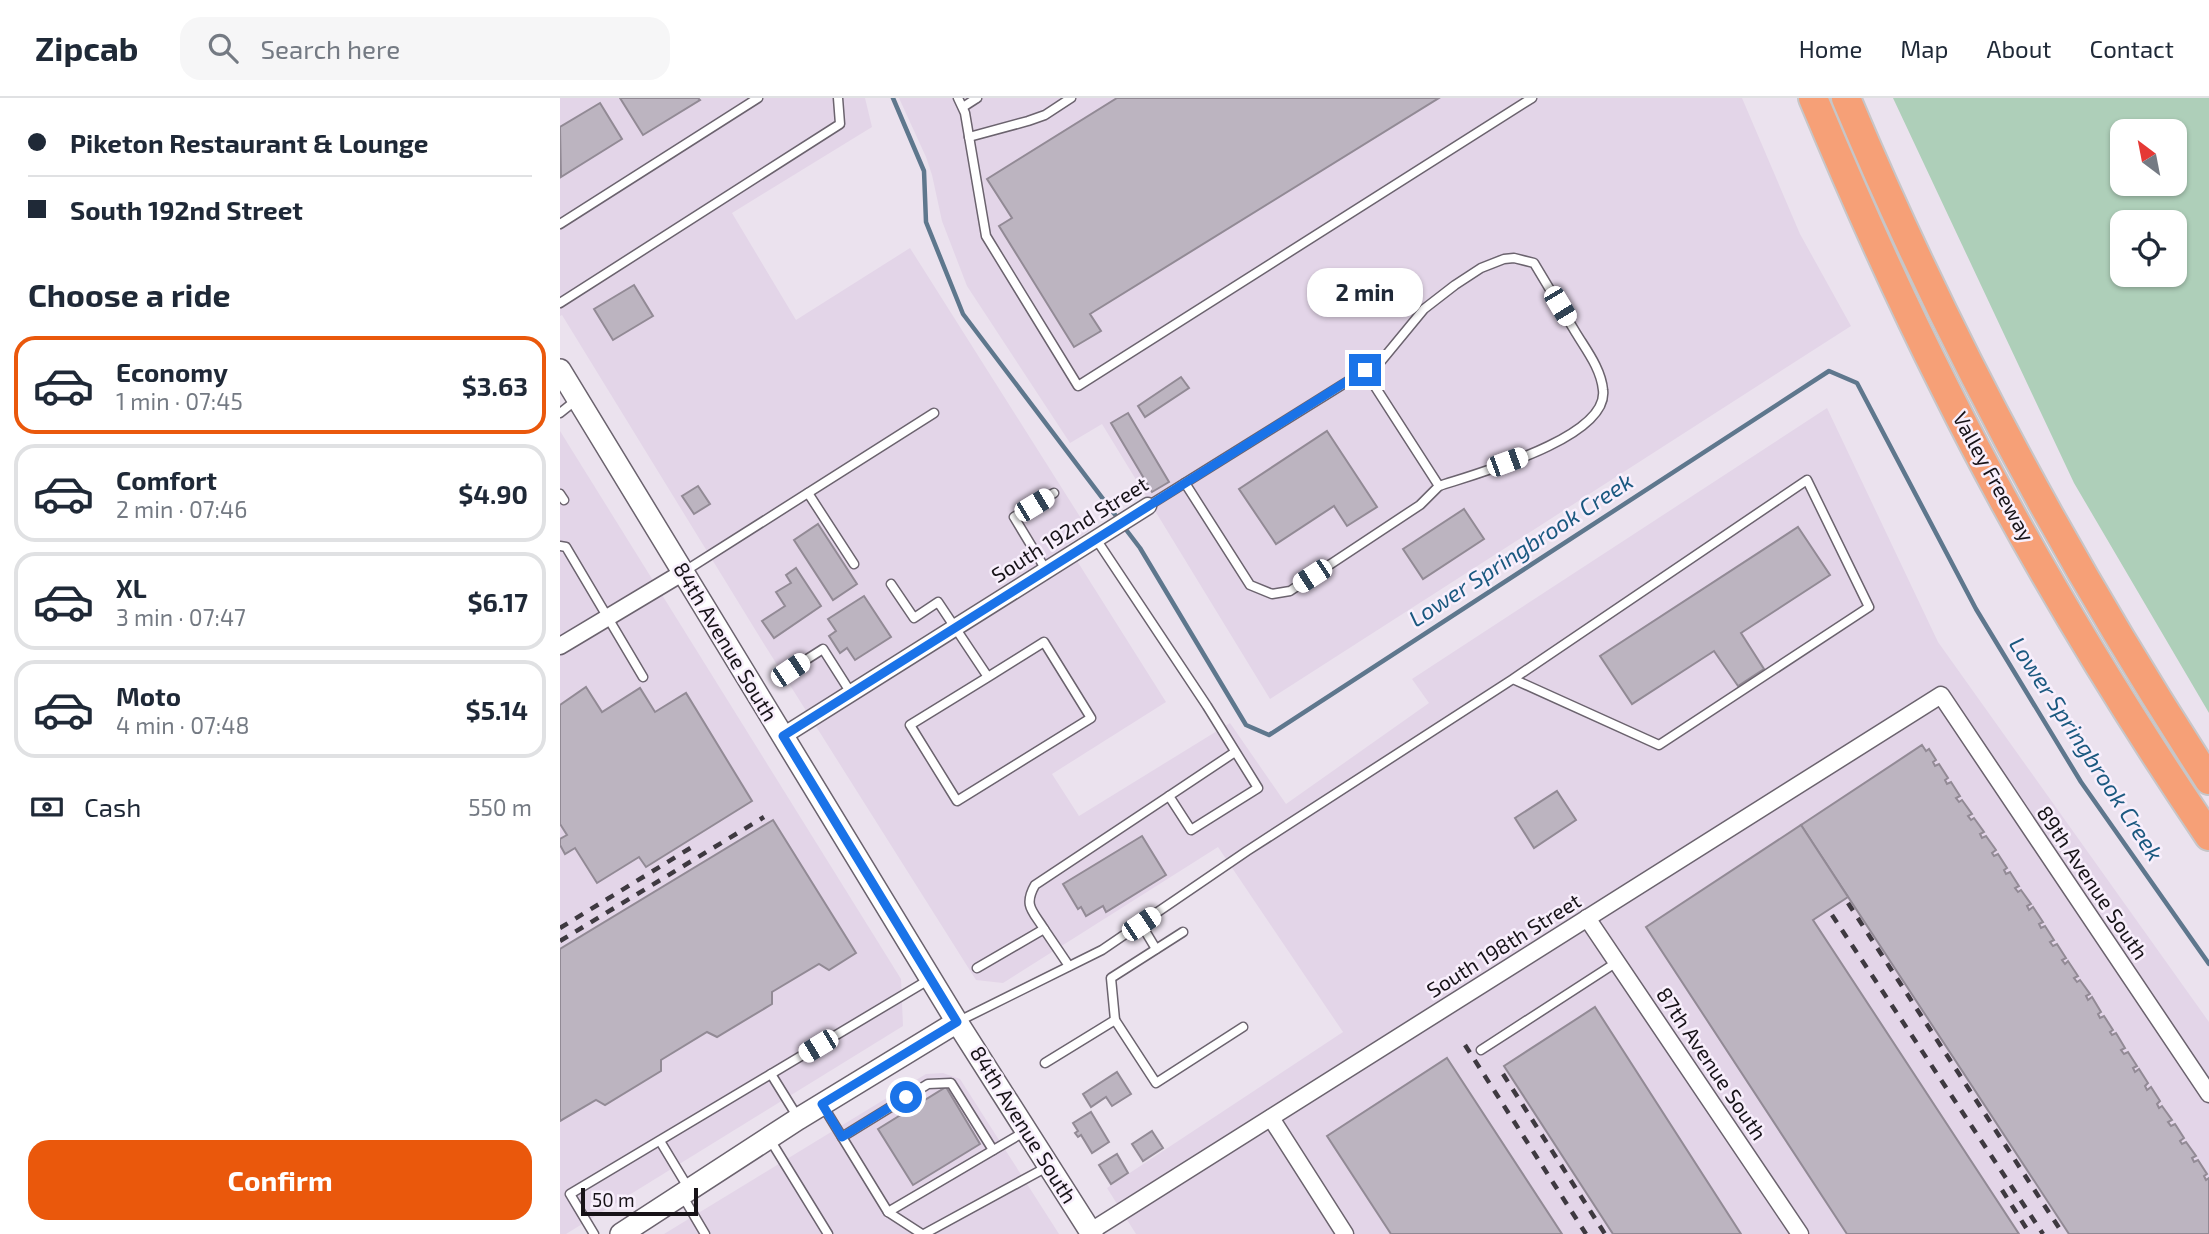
<!DOCTYPE html>
<html lang="en">
<head>
<meta charset="utf-8">
<style>
  body { margin:0; font-family:"Exo 2",sans-serif; background:#f6f6f7; color:#1f2937; height:100vh; display:flex; flex-direction:column; font-size:26px; white-space:nowrap }
  * { box-sizing:border-box; margin:0 }
  p { font-size:23px; color:#747a83 }
  .icon { flex:none; width:38px; height:38px; fill:none; stroke:currentColor; stroke-width:2; stroke-linecap:round; stroke-linejoin:round }
  .map { position:relative; flex:1; overflow:hidden }
  .sheet { display:flex; flex-direction:column; background:#fff; width:560px }
  .sheet>* { flex:none }
  .top-card { display:grid; align-content:center; height:154px; padding:0 28px; background:#fff }
  .needle { width:46px; rotate:328deg }
  .controls { position:absolute; left:1550px; top:21px; display:grid; gap:14px }
  .controls a { display:grid; place-items:center; width:77px; height:77px; border-radius:14px; background:#fff; box-shadow:0 2px 5px #0004; font-size:35px }
  .scale { position:absolute; left:21px; bottom:18px; width:117px; box-sizing:border-box; padding-left:7px; border:4px solid #171318; border-top:0; font-size:19px; line-height:24px; white-space:nowrap; color:#171318; -webkit-text-stroke:5px #f8effc; paint-order:stroke }
  .end { position:absolute; width:32px; height:32px; margin:-16px; border:9px solid #1a73e8; background:#fff; box-shadow:0 0 0 4px #fff }
  .from { border-radius:50% }
  .bubble { position:absolute; height:49px; border-radius:21px; background:#fff; box-shadow:0 2px 5px #0004; font-size:23px; font-weight:700; line-height:49px; text-align:center }
  .car { position:absolute; width:21px; height:42px; margin:-21px -10px; border-radius:9px; box-shadow:0 0 5px 2px #0007; background:linear-gradient(#fff 24%,#345 0 40%,#fff 0 76%,#345 0 86%,#fff 0) }
  .top-card b { display:flex; align-items:center; gap:24px; height:66px; font-size:26px }
  .top-card b+b { border-top:2px solid #e0e1e3 }
  .top-card i { width:18px; height:18px; background:#1f2937 }
  ul { padding:0; list-style:none }
  li { display:flex; align-items:center; gap:21px; height:98px; margin:0 14px 10px; padding:0 14px; border:4px solid #e0e1e3; border-radius:21px }
  li div { flex:1 }
  li b { display:block; font-size:26px }
  li em { font-style:normal; font-weight:700 }
  li.selected { border-color:#ea580c }
  li>.icon { width:63px; height:63px; stroke-width:1.5 }
  h2 { padding:0 28px; font-size:32px; line-height:84px }
  .pay { display:flex; align-items:center; gap:18px; height:77px; padding:0 28px; font-size:26px }
  .pay p { margin-inline-start:auto }
  .action { display:flex; gap:14px; margin-top:auto; padding:14px 28px }
  .action a { flex:1; height:80px; border-radius:21px; background:#ea580c; color:#fff; font-size:28px; font-weight:700; line-height:80px; text-align:center }
  header { display:flex; align-items:center; gap:42px; box-sizing:border-box; height:98px; padding:0 35px; background:#fff; border-bottom:2px solid #e0e1e3 }
  header strong { font-size:33px }
  nav { display:flex; gap:38px; margin-inline-start:auto; font-size:24px }
  .search { width:490px; height:63px; background:#f6f6f7; display:flex; align-items:center; gap:18px; box-sizing:border-box; padding:0 24px; border-radius:21px; color:#747a83; font-size:26px }
  main { display:flex; flex:1; min-height:0 }
  .map>svg:first-child { display:block }
</style>
</head>
<body>
<header>
<strong>Zipcab</strong>
<div class="search"><svg class="icon" aria-label="search" viewBox="0 0 24 24"><circle cx="10" cy="10" r="6"/><path d="M15 15l6 6"/></svg>Search here</div>
<nav><a>Home</a><a>Map</a><a>About</a><a>Contact</a></nav>
</header>
<main>
<section class="sheet">
<div class="top-card">
<b><i class="from"></i>Piketon Restaurant &amp; Lounge</b>
<b><i></i>South 192nd Street</b>
</div>
<h2>Choose a ride</h2>
<ul>
<li class="selected"><svg class="icon" aria-label="car" viewBox="0 0 24 24"><path d="M5 17H2v-5l4-1 3-4h7l3 4 3 1v5h-3M9 17h6M6 11h13"/><circle cx="7" cy="17" r="2"/><circle cx="17" cy="17" r="2"/></svg><div><b>Economy</b><p>1 min · 07:45</p></div><em>$3.63</em></li>
<li><svg class="icon" aria-label="car" viewBox="0 0 24 24"><path d="M5 17H2v-5l4-1 3-4h7l3 4 3 1v5h-3M9 17h6M6 11h13"/><circle cx="7" cy="17" r="2"/><circle cx="17" cy="17" r="2"/></svg><div><b>Comfort</b><p>2 min · 07:46</p></div><em>$4.90</em></li>
<li><svg class="icon" aria-label="car" viewBox="0 0 24 24"><path d="M5 17H2v-5l4-1 3-4h7l3 4 3 1v5h-3M9 17h6M6 11h13"/><circle cx="7" cy="17" r="2"/><circle cx="17" cy="17" r="2"/></svg><div><b>XL</b><p>3 min · 07:47</p></div><em>$6.17</em></li>
<li><svg class="icon" aria-label="car" viewBox="0 0 24 24"><path d="M5 17H2v-5l4-1 3-4h7l3 4 3 1v5h-3M9 17h6M6 11h13"/><circle cx="7" cy="17" r="2"/><circle cx="17" cy="17" r="2"/></svg><div><b>Moto</b><p>4 min · 07:48</p></div><em>$5.14</em></li>
</ul>
<div class="pay"><svg class="icon" aria-label="cash" viewBox="0 0 24 24"><path d="M3 7h18v10H3z"/><circle cx="12" cy="12" r="2"/></svg>Cash<p>550 m</p></div>
<div class="action"><a>Confirm</a></div>
</section>
<div class="map">
<svg width="1649" height="1136" viewBox="0 0 1649 1136">
  <rect width="100%" height="100%" fill="#ebe2ee"/>
  <g fill="#e3d5e8">
    <polygon points="0,0 305,0 312,29 172,115 236,222 350,150 529,433 507,447 606,604 492,676 519,718 670,625 726,706 869,605 852,581 1267,310 1378,544 1649,924 1649,1136 576,1136 547,1090 783,934 658,749 443,885 416,882 204,546 2,217 0,218"/>
    <polygon points="339,0 1182,0 1240,136 1291,228 710,601 542,326 510,345 407,188 382,123 372,77 366,59"/>
    <polygon points="0,333 341,881 343,928 6,1136 0,1136"/>
    <polygon points="383,975 400,981 499,1136 104,1136 366,976"/>
  </g>
  <path fill="#aecfb9" fill-rule="evenodd" d="M1333 0H1649V615L1514 385ZM1563 33H1615V86H1563ZM1563 124H1615V177H1563Z"/>
  <g fill="none" stroke-linecap="round" stroke-linejoin="round">
    <g stroke="#5e778d" stroke-width="4.5">
      <polyline points="333,0 364,73 366,124 403,216 559,422"/>
      <polyline points="564,429 580,450 686,627 709,637 1269,273 1297,285 1416,511 1521,684 1649,866"/>
    </g>
  </g>
  <g fill="#bcb4c0" stroke="#928a95" stroke-width="2">
    <polygon points="60,0 138,0 140,2 83,37"/>
    <polygon points="557,0 879,0 530,216 541,233 514,249 439,128 452,120 427,81"/>
    <polygon points="40,5 62,41 1,79 0,29"/>
    <polygon points="74,187 93,218 53,242 34,211"/>
    <polygon points="621,279 629,290 585,319 578,308"/>
    <polygon points="568,315 609,384 592,394 551,325"/>
    <polygon points="767,333 817,409 787,428 774,408 716,446 679,391"/>
    <polygon points="138,388 150,406 134,416 122,398"/>
    <polygon points="904,411 924,441 863,481 843,451"/>
    <polygon points="258,426 297,486 273,502 234,442"/>
    <polygon points="1238,429 1270,477 1181,535 1204,571 1178,588 1154,553 1072,606 1040,558"/>
    <polygon points="236,470 261,508 214,540 202,523 225,508 216,494 231,485 226,477"/>
    <polygon points="304,498 331,539 295,562 287,550 280,555 269,538 276,533 268,521"/>
    <polygon points="26,589 42,614 80,590 95,614 126,595 192,703 86,769 79,759 37,785 15,750 5,756 0,747 0,741 7,737 0,726 0,607"/>
    <polygon points="1362,647 1366,653 1369,651 1376,662 1373,664 1375,668 1379,666 1388,680 1385,682 1387,686 1391,684 1400,698 1396,700 1399,704 1402,702 1412,716 1408,718 1411,722 1414,720 1424,734 1420,736 1422,740 1426,738 1436,752 1432,755 1434,758 1438,756 1447,770 1444,772 1446,776 1450,774 1459,788 1455,790 1458,794 1461,792 1471,806 1467,808 1469,812 1473,809 1483,824 1479,826 1481,830 1485,828 1494,842 1490,844 1493,848 1497,846 1506,860 1502,862 1505,866 1508,863 1518,878 1514,880 1517,884 1520,882 1530,896 1526,898 1528,902 1532,899 1541,914 1538,916 1540,920 1544,918 1553,932 1550,934 1552,937 1556,935 1565,950 1561,952 1564,956 1568,954 1577,968 1573,970 1575,974 1579,971 1588,985 1585,988 1587,992 1591,989 1600,1003 1597,1006 1599,1010 1602,1008 1612,1022 1608,1024 1611,1028 1615,1026 1624,1040 1620,1043 1622,1046 1626,1044 1636,1058 1632,1060 1634,1064 1638,1062 1647,1076 1644,1078 1646,1082 1649,1080 1649,1136 1509,1136 1241,727"/>
    <polygon points="997,693 1016,722 974,750 955,720"/>
    <polygon points="213,722 296,855 269,872 259,866 212,894 212,906 157,939 147,934 101,962 101,973 45,1007 36,1002 0,1023 0,851"/>
    <polygon points="1241,727 1288,799 1253,822 1459,1136 1287,1136 1086,829"/>
    <polygon points="582,738 606,777 546,814 543,808 526,818 521,809 518,811 503,786"/>
    <polygon points="1035,909 1181,1136 1053,1136 944,968"/>
    <polygon points="887,960 1002,1136 831,1136 767,1038"/>
    <polygon points="557,974 571,996 552,1008 546,999 531,1009 523,996"/>
    <polygon points="386,989 420,1046 353,1087 318,1031"/>
    <polygon points="531,1014 549,1044 532,1055 521,1037 518,1039 515,1035 518,1033 513,1025"/>
    <polygon points="592,1033 603,1050 583,1063 572,1046"/>
    <polygon points="557,1056 568,1075 551,1086 539,1067"/>
  </g>
  <g fill="none" stroke-linecap="round" stroke-linejoin="round">
    <defs>
      <g id="lane">
        <polyline points="398,0 405,15 426,138 518,288 972,0"/>
        <polyline points="403,9 417,0"/>
        <polyline points="409,39 468,23 485,17 511,0"/>
        <polyline points="0,126 198,0"/>
        <polyline points="0,205 280,26 278,0"/>
        <polyline points="0,315 15,303"/>
        <polyline points="625,385 690,487 712,496 730,493 860,407 879,388 805,273"/>
        <polyline points="248,395 294,466"/>
        <polyline points="0,396 4,402"/>
        <path d="M588 408 822 262 864 211 895 187 921 170 944 161 954 160 974 165C988 188 1002 212 1016 235 1027 253 1041 271 1043 292 1049 340 915 376 879 388"/>
        <polyline points="536,441 647,608 698,690 631,732 609,698 675,654"/>
        <polyline points="0,448 6,449 83,579"/>
        <polyline points="486,472 454,419 494,395"/>
        <polyline points="125,473 374,315"/>
        <polyline points="331,486 354,520 378,504 428,579 484,544 531,620 397,703 350,627 428,579"/>
        <polyline points="230,572 263,551 291,595"/>
        <polyline points="581,826 596,851"/>
        <polyline points="484,831 509,868"/>
        <path d="M417 870 484 831C473 813 463 808 475 787L609 698"/>
        <polyline points="555,922 551,880 623,834"/>
        <polyline points="397,924 542,852 687,753 953,581 1099,647 1309,509 1247,382 953,581"/>
        <polyline points="921,952 1057,864"/>
        <polyline points="485,965 555,922 596,985 683,929"/>
        <polyline points="211,976 237,1018"/>
        <polyline points="263,1008 328,1114 362,1136"/>
        <polyline points="282,1039 368,986 391,985 433,1052"/>
        <polyline points="209,1040 268,1136"/>
        <polyline points="100,1043 129,1091"/>
        <polyline points="122,1097 145,1136"/>
        <polyline points="328,1114 464,1034"/>
        <polyline points="34,1136 10,1096 370,881"/>
        <polyline points="364,1136 487,1069"/>
      </g>
      <g id="street">
        <polyline points="0,548 122,475"/>
        <polyline points="223,638 588,408"/>
        <polyline points="1027,820 1240,1136"/>
        <polyline points="711,1020 785,1136"/>
        <polyline points="531,1133 1381,597 1649,996"/>
      </g>
      <g id="secondary">
        <polyline points="0,272 397,924 532,1136"/>
        <polyline points="61,1136 238,1021 397,924"/>
      </g>
      <g id="highway">
        <path d="M1253 0C1294 98 1337 195 1385 290 1462 445 1552 594 1649 738"/>
        <path d="M1286 0C1386 239 1508 465 1649 682"/>
      </g>
    </defs>
    <use href="#lane" stroke="#6b636e" stroke-width="11"/>
    <use href="#street" stroke="#6b636e" stroke-width="19"/>
    <use href="#secondary" stroke="#6b636e" stroke-width="24"/>
    <use href="#highway" stroke="#c7c6c8" stroke-width="32"/>
    <use href="#lane" stroke="#fff" stroke-width="8"/>
    <use href="#street" stroke="#fff" stroke-width="16"/>
    <use href="#secondary" stroke="#fff" stroke-width="21"/>
    <use href="#highway" stroke="#f6a077" stroke-width="28"/>
    <g stroke="#3e3940" stroke-width="4.5" stroke-dasharray="9 9" stroke-linecap="butt">
      <polyline points="1288,805 1503,1136"/>
      <polyline points="1272,817 1483,1136"/>
      <polyline points="0,830 132,749"/>
      <polyline points="0,843 204,719"/>
      <polyline points="905,947 1026,1136"/>
      <polyline points="943,976 1045,1136"/>
      <polyline points="1442,1092 1470,1136"/>
    </g>
  </g>
  <g fill="none" stroke-linecap="round" stroke-linejoin="round">
    <polyline stroke="#1a73e8" stroke-width="9" points="346,999 282,1039 262,1006 397,924 223,638 805,272"/>
  </g>
  <g text-anchor="middle" stroke-width="5" stroke-linejoin="round" paint-order="stroke">
    <g font-size="21" fill="#171318" stroke="#f8effc">
      <text transform="translate(1433 379) rotate(61)" y="7">Valley Freeway</text>
      <text transform="translate(510 432) rotate(-32)" y="7">South 192nd Street</text>
      <text transform="translate(165 544) rotate(59)" y="7">84th Avenue South</text>
      <text transform="translate(1532 785) rotate(56)" y="7">89th Avenue South</text>
      <text transform="translate(944 848) rotate(-32)" y="7">South 198th Street</text>
      <text transform="translate(1151 966) rotate(56)" y="7">87th Avenue South</text>
      <text transform="translate(463 1027) rotate(58)" y="7">84th Avenue South</text>
    </g>
    <g font-size="23" font-style="italic" fill="#1b5980" stroke="#f8effc">
      <text transform="translate(961 452) rotate(-33)" y="8">Lower Springbrook Creek</text>
      <text transform="translate(1526 651) rotate(57)" y="8">Lower Springbrook Creek</text>
    </g>
  </g>
</svg>
<div class="controls">
<a><svg class="needle" viewBox="-14 -14 28 28"><path d="M0-13l5 13h-10z" fill="#e53935"/><path d="M0 13l5-13h-10z" fill="#747a83"/></svg></a>
<a><svg class="icon" aria-label="locate" viewBox="0 0 24 24"><circle cx="12" cy="12" r="6"/><path d="M12 2v4M12 18v4M2 12h4M18 12h4"/></svg></a>
</div>
<div class="scale">50 m</div>
<i class="end from" style="left:346px;top:999px"></i>
<i class="end" style="left:805px;top:272px"></i>
<div class="bubble" style="left:747px;top:170px;width:116px">2 min</div>
<i class="car" style="left:1000px;top:208px;rotate:149deg"></i>
<i class="car" style="left:947px;top:364px;rotate:70deg"></i>
<i class="car" style="left:474px;top:407px;rotate:59deg"></i>
<i class="car" style="left:752px;top:478px;rotate:237deg"></i>
<i class="car" style="left:230px;top:572px;rotate:56deg"></i>
<i class="car" style="left:581px;top:826px;rotate:56deg"></i>
<i class="car" style="left:258px;top:948px;rotate:239deg"></i>
</div>
</main>
</body>
</html>
